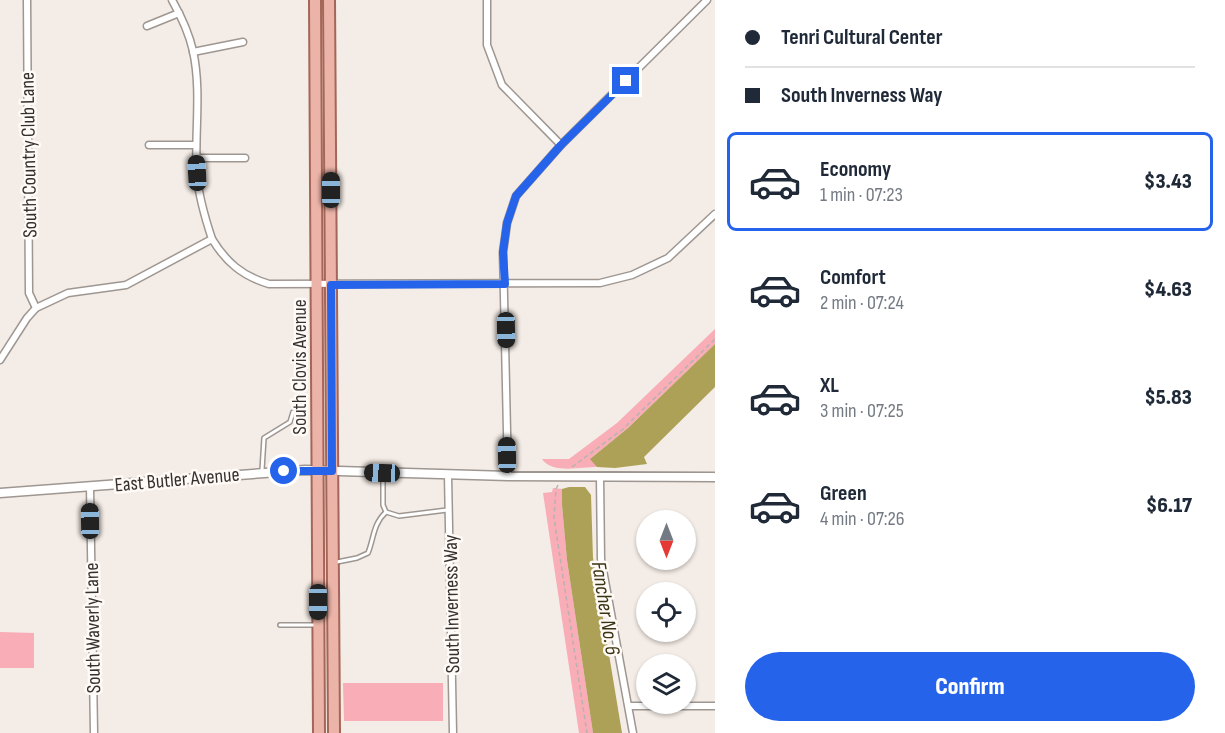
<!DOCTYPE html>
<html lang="en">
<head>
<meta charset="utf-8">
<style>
  body { margin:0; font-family:"Sofia Sans Condensed",sans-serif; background:#f2f2f3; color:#1f2937; height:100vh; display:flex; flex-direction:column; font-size:22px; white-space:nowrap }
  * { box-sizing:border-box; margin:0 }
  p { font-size:20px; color:#747a83 }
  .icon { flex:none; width:33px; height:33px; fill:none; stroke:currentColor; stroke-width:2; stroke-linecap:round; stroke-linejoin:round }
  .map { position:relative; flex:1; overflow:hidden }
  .sheet { display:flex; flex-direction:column; background:#fff; width:510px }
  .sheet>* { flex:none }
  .top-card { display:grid; align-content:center; height:132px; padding:0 30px; background:#fff }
  .needle { width:39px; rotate:180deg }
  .tools { position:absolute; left:636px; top:510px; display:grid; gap:12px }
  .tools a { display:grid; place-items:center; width:60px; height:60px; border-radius:50%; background:#fff; box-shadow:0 2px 4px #0004; font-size:30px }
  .end { position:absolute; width:27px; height:27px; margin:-14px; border:8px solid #2563eb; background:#fff; box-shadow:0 0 0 3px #fff }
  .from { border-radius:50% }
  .car { position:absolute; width:18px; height:36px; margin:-18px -9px; border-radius:8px; box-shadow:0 0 4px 2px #0007; background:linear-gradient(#222 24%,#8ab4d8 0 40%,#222 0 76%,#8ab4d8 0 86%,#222 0) }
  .top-card b { display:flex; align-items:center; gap:21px; height:57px; font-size:22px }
  .top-card b+b { border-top:2px solid #e0e1e3 }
  .top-card i { width:15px; height:15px; background:#1f2937 }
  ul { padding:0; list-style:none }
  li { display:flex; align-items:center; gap:18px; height:99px; margin:0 12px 9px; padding:0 18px; border:3px solid transparent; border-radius:9px }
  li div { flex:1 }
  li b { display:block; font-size:22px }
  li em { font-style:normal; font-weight:800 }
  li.current { border-color:#2563eb }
  li>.icon { width:54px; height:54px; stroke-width:1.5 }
  .primary-button { display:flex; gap:12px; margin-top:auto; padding:12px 30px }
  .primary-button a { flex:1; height:69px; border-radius:36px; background:#2563eb; color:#fff; font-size:24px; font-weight:800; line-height:69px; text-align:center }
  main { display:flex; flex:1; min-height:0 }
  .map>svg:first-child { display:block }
</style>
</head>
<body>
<main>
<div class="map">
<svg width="715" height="733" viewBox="0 0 715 733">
  <rect width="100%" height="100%" fill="#f4ece6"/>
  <g fill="#f8adb7">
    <path d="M715 329V344L628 428 591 458 597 467C580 467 552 474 542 459H569L617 423Z"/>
    <polygon points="553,488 562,489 562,505 567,560 593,733 579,733 543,493 552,492"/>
    <polygon points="0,632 34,633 34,668 0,668"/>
    <polygon points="343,683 443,683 443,721 344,721"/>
  </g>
  <g fill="#aca157">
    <polygon points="715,344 715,387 644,457 647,464 615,468 597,467 590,459 628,428"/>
    <polygon points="569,487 585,487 591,495 593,558 622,733 593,733 567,560 562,505 562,489"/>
  </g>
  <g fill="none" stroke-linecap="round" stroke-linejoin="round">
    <defs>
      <g id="service">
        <polyline points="262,470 264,438 290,422 293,412"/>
        <polyline points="383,474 383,505 386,512 399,516 447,510"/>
        <path d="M337 562 357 558 368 553C374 538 373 524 386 512"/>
        <polyline points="280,625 317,625"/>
      </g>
      <g id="minor">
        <polyline points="27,0 29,293 36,308"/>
        <path d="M172 0C181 16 189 33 193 51 202 92 194 135 197 176 199 198 205 218 212 239"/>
        <polyline points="487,0 487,45 502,85 561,145"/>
        <polyline points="147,26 179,13"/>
        <polyline points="193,52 243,42"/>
        <polyline points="149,145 196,145"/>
        <polyline points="196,158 245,158"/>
        <path d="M0 360 27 318 36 308 68 293 126 285 212 239C226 262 242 276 269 284L600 283 632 275 668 258 715 214"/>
        <polyline points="448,475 453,733"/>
        <polyline points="508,476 503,252 507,223 516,196 561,145 707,0"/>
        <polyline points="600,477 601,559 633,733"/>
        <polyline points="90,486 94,733"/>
        <polyline points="629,706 715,706"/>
      </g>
      <polyline id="tertiary" points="0,493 305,470 508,476 715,477"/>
      <g id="primary">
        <polyline points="315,0 319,733"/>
        <polyline points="329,0 334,733"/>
      </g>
    </defs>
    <use href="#service" stroke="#9e9691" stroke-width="6"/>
    <use href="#minor" stroke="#9e9691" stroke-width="9"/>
    <use href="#tertiary" stroke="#9e9691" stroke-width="11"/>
    <use href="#primary" stroke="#a46658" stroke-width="14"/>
    <g stroke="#b9b2ad" stroke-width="1.5" stroke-dasharray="4.5 3" stroke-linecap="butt">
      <polyline points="572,467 623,429 715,339"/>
      <polyline points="558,485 556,489 554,518 587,733"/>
    </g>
    <use href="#service" stroke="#fff" stroke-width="3"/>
    <use href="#minor" stroke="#fff" stroke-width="6"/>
    <use href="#tertiary" stroke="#fff" stroke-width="8"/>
    <use href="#primary" stroke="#ecb4a8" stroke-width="10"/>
  </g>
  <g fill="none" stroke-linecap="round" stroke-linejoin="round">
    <polyline stroke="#2563eb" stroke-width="8" points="284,471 332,471 331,285 505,284 503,252 507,223 516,196 561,145 626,81"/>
  </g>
  <g text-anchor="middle" stroke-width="5" stroke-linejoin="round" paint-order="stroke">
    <g font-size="20" fill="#35312f" stroke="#fffaf6">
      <text transform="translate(28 155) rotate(-91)" y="7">South Country Club Lane</text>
      <text transform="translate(299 367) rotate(-90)" y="7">South Clovis Avenue</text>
      <text transform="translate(177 479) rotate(-5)" y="7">East Butler Avenue</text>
      <text transform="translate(451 604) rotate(-91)" y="7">South Inverness Way</text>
      <text transform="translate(92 628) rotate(-91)" y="7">South Waverly Lane</text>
    </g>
    <g font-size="21" font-style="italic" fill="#393413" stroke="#fffaf6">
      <text transform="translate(606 608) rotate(81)" y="7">Fancher No. 6</text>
    </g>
  </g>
</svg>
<div class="tools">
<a><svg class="needle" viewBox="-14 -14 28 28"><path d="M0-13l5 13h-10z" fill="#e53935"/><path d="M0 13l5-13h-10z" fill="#747a83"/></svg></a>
<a><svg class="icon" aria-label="locate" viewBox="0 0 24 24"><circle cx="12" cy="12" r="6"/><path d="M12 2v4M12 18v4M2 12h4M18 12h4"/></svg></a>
<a><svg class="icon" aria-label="layers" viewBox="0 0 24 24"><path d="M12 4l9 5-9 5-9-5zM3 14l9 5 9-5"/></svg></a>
</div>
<i class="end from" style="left:284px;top:471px"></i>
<i class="end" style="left:626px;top:81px"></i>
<i class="car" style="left:197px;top:173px;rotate:357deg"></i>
<i class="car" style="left:331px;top:190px;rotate:0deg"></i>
<i class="car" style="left:506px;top:330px;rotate:179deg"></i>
<i class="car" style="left:507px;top:455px;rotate:359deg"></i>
<i class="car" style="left:382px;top:473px;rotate:272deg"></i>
<i class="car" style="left:90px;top:521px;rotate:359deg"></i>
<i class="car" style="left:318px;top:602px;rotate:180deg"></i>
</div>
<section class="sheet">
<div class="top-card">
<b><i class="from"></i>Tenri Cultural Center</b>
<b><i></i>South Inverness Way</b>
</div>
<ul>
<li class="current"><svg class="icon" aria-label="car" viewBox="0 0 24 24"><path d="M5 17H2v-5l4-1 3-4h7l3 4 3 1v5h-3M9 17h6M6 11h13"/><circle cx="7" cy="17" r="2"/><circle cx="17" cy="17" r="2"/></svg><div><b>Economy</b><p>1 min · 07:23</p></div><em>$3.43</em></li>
<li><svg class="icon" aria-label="car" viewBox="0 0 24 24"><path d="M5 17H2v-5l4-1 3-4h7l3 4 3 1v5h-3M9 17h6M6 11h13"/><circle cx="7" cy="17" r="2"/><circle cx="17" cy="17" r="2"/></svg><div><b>Comfort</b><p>2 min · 07:24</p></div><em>$4.63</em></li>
<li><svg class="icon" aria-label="car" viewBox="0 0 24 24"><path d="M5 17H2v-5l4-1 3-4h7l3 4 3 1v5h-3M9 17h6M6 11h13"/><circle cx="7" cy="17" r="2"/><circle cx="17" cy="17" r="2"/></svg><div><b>XL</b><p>3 min · 07:25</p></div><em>$5.83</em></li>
<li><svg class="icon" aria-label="car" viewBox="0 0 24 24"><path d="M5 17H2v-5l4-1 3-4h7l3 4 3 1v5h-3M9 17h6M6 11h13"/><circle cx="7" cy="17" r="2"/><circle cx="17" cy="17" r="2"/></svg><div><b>Green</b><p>4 min · 07:26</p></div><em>$6.17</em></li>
</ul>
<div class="primary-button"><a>Confirm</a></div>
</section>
</main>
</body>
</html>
